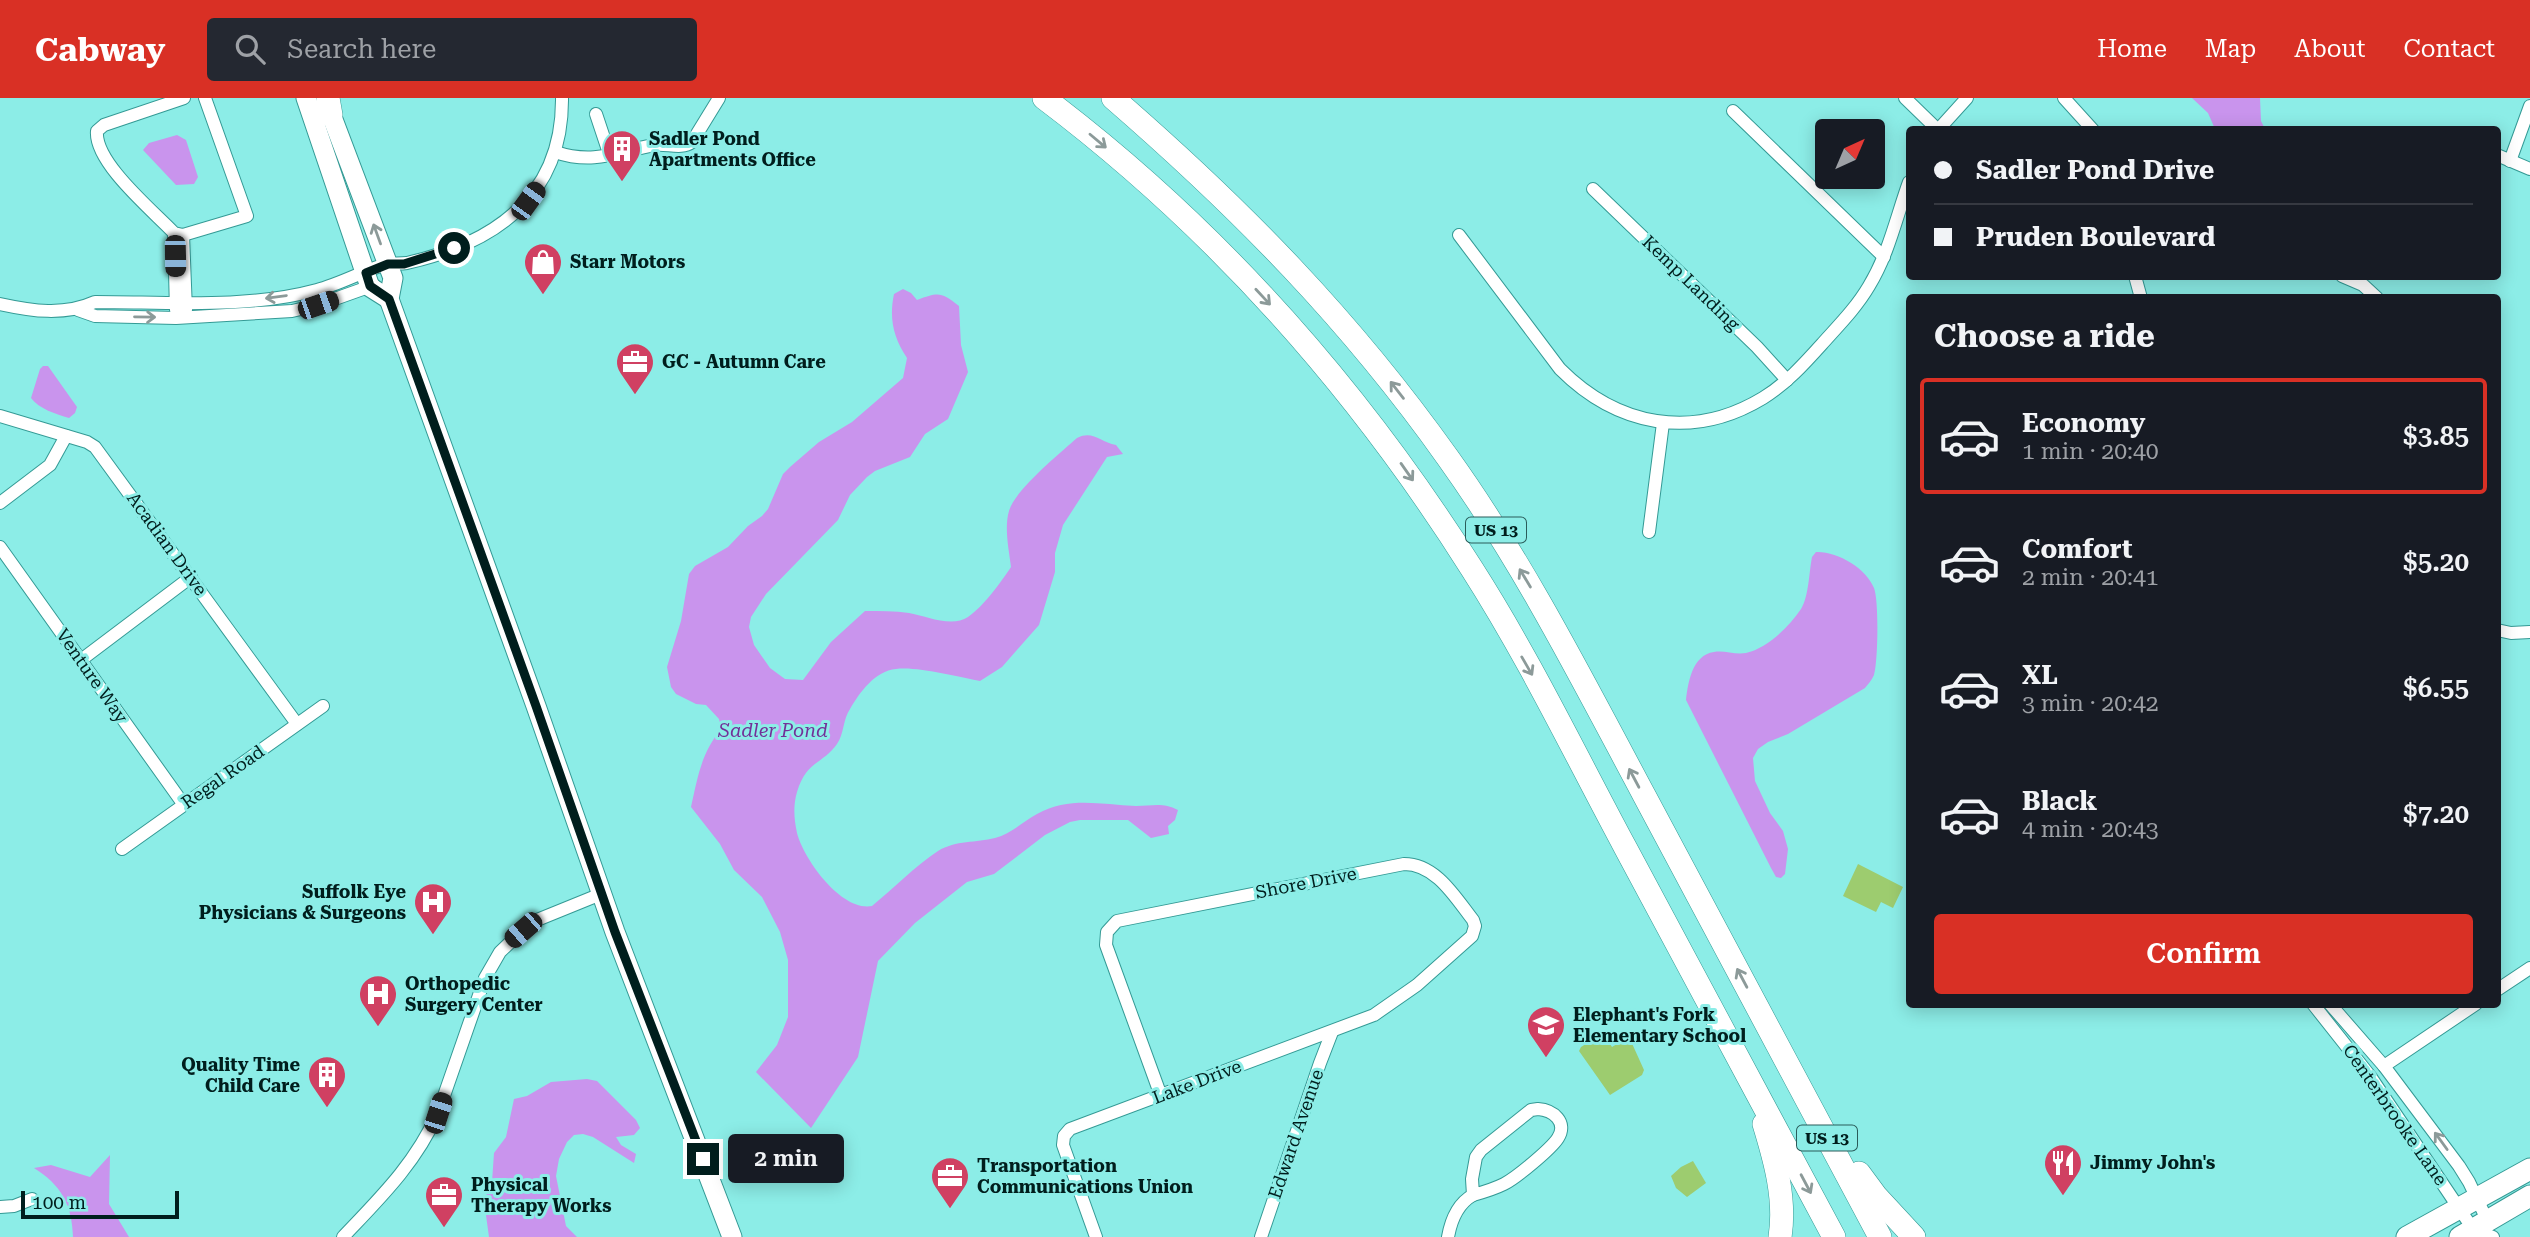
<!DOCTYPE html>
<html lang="en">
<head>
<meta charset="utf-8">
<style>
  body { margin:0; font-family:"Roboto Serif",serif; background:#242831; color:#f1f3f6; height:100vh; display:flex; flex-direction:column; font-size:26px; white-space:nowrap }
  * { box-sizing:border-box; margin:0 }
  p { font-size:23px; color:#9ea1a6 }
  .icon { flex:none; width:38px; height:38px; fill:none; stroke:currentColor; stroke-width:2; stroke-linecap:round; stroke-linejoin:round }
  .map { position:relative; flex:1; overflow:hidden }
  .drawer { position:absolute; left:1906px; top:196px; width:595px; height:714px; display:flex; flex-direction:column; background:#171b24; border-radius:7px; box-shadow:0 4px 18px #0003 }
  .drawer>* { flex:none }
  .guide { position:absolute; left:1906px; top:28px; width:595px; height:154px; border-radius:7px; box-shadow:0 4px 18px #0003; display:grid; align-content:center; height:154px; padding:0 28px; background:#171b24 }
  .needle { width:46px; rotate:44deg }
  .buttons { position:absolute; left:1815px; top:21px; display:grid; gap:14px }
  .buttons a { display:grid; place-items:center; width:70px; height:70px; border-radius:7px; background:#171b24; box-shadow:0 4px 18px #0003; font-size:35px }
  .scale { position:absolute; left:21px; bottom:18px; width:158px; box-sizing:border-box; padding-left:7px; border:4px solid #001e1d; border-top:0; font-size:19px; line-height:24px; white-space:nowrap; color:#001e1d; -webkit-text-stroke:5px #8cede7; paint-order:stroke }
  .end { position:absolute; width:32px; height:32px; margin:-16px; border:9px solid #001e1d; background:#fff; box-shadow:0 0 0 4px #fff }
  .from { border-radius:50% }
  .bubble { position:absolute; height:49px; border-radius:7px; background:#171b24; box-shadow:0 4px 18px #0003; font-size:23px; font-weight:600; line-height:49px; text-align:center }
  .car { position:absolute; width:21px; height:42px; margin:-21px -10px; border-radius:9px; box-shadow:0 0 5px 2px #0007; background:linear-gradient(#222 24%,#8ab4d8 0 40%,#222 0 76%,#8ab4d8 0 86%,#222 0) }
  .guide b { display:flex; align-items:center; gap:24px; height:66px; font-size:26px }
  .guide b+b { border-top:2px solid #363941 }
  .guide i { width:18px; height:18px; background:#f1f3f6 }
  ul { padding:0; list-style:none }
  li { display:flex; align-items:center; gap:21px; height:116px; margin:0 14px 10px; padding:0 14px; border:4px solid transparent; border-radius:7px }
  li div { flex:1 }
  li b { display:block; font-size:26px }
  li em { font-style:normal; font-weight:600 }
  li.on { border-color:#d93025 }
  li>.icon { width:63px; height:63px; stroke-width:1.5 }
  h2 { padding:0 28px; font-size:32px; line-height:84px }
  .cta { display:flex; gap:14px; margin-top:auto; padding:14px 28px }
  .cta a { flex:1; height:80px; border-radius:7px; background:#d93025; color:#fff; font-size:28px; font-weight:600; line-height:80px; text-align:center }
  header { display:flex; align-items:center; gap:42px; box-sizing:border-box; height:98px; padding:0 35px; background:#d93025; color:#fff }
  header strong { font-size:33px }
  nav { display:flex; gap:38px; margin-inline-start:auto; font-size:24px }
  .search { width:490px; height:63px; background:#242831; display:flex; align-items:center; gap:18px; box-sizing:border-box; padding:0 24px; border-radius:7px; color:#9ea1a6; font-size:26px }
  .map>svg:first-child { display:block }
</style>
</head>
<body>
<header>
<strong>Cabway</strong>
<div class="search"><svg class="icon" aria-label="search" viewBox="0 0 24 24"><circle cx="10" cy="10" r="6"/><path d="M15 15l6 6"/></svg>Search here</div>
<nav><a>Home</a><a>Map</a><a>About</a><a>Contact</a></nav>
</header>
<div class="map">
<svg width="2530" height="1139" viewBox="0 0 2530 1139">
  <rect width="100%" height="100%" fill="#8cede7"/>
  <g fill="#9dcc6f">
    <polygon points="1858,766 1903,789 1893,810 1881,804 1876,814 1843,798"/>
    <polygon points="1603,935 1612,949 1625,941 1630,941 1644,972 1642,977 1610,997 1579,953 1581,949"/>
    <polygon points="1693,1063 1706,1085 1687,1099 1676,1090 1671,1078 1681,1069"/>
  </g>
  <g fill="#c994ed">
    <polygon points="2192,0 2260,0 2261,23 2265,31 2215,31 2208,15"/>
    <polygon points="177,37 186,42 198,79 194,86 176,87 143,52 149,45"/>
    <path d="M903 191 911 195 917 202C939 194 941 194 959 208L961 247 968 274 948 321 925 336 910 359 875 373 867 379 850 397 838 422 766 496 751 519 749 529 754 547 770 570 785 581 803 582 831 544 865 513C880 513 895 513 909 515 926 518 952 530 968 519 984 508 1001 484 1011 469 1009 452 1004 430 1009 413 1015 392 1059 356 1077 340 1093 332 1100 344 1116 347L1123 356 1107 359 1063 427 1055 455V474L1039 527 1002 569 980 583C959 579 916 568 896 571 875 573 860 594 850 611 843 621 844 636 837 646 823 666 806 663 797 694 793 708 794 721 797 735 804 762 842 814 872 808 894 790 915 768 938 753 956 742 976 745 995 740 1011 736 1022 724 1037 716 1070 698 1101 707 1136 708 1152 708 1163 704 1178 712L1175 722 1168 728 1169 736 1151 740 1128 722H1080L1070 724 1045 737 994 776 967 784 915 825 878 863 858 959 811 1030 756 974 777 947 788 919V862L780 834 762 799 734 772 720 746 691 709C698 678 701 656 721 631L719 621 706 607 696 606 676 596 671 589 667 569 681 523 689 476 695 468 728 449 748 428 762 418 768 411 783 376 790 369 819 344 852 324 903 280 907 260C893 239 889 220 894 196Z"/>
    <path d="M43 268H48L77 309 75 315 69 320C56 316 39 311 31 300L40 271Z"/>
    <path d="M1816 454C1837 453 1866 470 1874 490 1879 502 1878 564 1874 577 1872 582 1868 586 1865 590L1788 636 1768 644 1758 651 1753 660 1755 683 1770 715 1783 733 1788 751 1785 776 1781 780 1776 779 1771 770 1686 602C1688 585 1692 557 1714 554 1724 552 1735 557 1746 555 1767 550 1789 529 1801 511 1809 498 1809 474 1812 459Z"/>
    <polygon points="587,981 597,983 636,1022 640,1030 634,1037 616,1039 621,1047 636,1056 634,1065 593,1039 583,1036 574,1037 567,1044 559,1061 556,1078 566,1128 577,1139 489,1139 485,1110 487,1093 492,1084 494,1055 506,1039 514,1001 527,998 551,984"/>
    <path d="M110 1057 109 1106 129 1139H73C72 1106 61 1087 34 1070L51 1067 90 1079Z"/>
  </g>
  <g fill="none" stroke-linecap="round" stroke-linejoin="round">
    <defs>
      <g id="minor">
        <path d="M184 0 104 27 97 33C94 64 152 112 174 135L183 137 247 118 205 0"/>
        <polyline points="1905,0 1938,32"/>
        <polyline points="2064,0 2093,32"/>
        <polyline points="1733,13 1884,159"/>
        <polyline points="596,16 610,58"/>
        <polyline points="1938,32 1967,0"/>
        <path d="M555 54C594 67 617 54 654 47 667 45 681 52 692 44L719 0"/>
        <polyline points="2497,57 2530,71"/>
        <polyline points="2510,63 2530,8"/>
        <polyline points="1593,91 1757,249 1787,282"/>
        <polyline points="174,135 176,212"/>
        <polyline points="183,137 186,212"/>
        <path d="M1459 137 1560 271C1617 328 1692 343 1763 300 1786 286 1804 266 1822 246 1839 227 1856 210 1869 188 1889 155 1896 120 1909 84"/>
        <polyline points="2135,178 2141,200"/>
        <polyline points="2342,178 2363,187 2377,200"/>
        <path d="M0 206C32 213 64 218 95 204 167 204 247 211 317 192 340 186 363 173 386 166 393 165 400 166 407 165 495 145 563 98 562 0"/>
        <polyline points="78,212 95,218 176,220 292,213 318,207 374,187"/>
        <polyline points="0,318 87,344 95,349 297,626"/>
        <polyline points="0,405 50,367 66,338"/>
        <polyline points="1649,434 1663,325"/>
        <polyline points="0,449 184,707"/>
        <polyline points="2497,532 2511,535 2530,534"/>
        <polyline points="81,562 191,479"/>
        <polyline points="122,751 323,608"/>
        <polyline points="2497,892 2530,870"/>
        <polyline points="2313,906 2370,978 2473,1131 2493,1139"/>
        <polyline points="2330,906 2384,968 2459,1068 2469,1084 2489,1126"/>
        <polyline points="2384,968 2476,906"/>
        <path d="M1538 1011C1553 1012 1568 1024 1558 1040 1551 1051 1516 1080 1504 1086 1494 1091 1484 1094 1473 1097L1472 1081 1476 1059 1481 1052 1531 1012Z"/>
        <polyline points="0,1109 14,1108 32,1101"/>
        <path d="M343 1139C381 1099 415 1066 438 1015L485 880 500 854 523 832 537 822 601 796"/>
        <path d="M1096 1139 1063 1047 1064 1038 1070 1031 1374 917 1417 887 1472 838 1475 828 1473 822C1455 799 1436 766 1404 766L1117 823 1107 834 1106 847 1161 998"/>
        <polyline points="1261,1139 1320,965 1332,934"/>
        <path d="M1448 1139C1451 1122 1457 1106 1473 1097"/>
      </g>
      <g id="primary">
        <polyline points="306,0 370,189 389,201"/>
        <polyline points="326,3 393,180 389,201 536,608 615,834 732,1139"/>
      </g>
      <g id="trunk">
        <polyline points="2407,1139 2530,1071"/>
        <polyline points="2460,1139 2530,1098"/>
      </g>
      <g id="motorway">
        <polyline points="328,0 331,17"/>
        <path d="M1044 0C1215 129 1358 291 1472 471 1529 560 1575 656 1625 749 1695 879 1765 1009 1834 1139"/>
        <path d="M1113 0C1241 111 1350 222 1448 360 1524 466 1583 583 1644 697 1723 844 1801 992 1880 1139"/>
        <path d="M1764 1026C1775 1062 1786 1101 1780 1139"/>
        <polyline points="1859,1075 1876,1098 1914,1139"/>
      </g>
    </defs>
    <use href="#minor" stroke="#349a95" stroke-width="14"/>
    <use href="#primary" stroke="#349a95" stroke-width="21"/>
    <use href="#trunk" stroke="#349a95" stroke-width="23"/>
    <use href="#motorway" stroke="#349a95" stroke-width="24"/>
    <use href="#minor" stroke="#fff" stroke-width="12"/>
    <use href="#primary" stroke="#fff" stroke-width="19"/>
    <use href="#trunk" stroke="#fff" stroke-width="21"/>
    <use href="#motorway" stroke="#fff" stroke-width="23"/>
  </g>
  <defs><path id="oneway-shaft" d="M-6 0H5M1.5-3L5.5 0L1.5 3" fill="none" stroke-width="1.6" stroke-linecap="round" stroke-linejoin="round" transform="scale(1.75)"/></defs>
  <g stroke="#8c9a99">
    <use href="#oneway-shaft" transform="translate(1098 43) rotate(40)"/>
    <use href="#oneway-shaft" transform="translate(377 136) rotate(-110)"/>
    <use href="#oneway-shaft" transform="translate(276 199) rotate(172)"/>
    <use href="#oneway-shaft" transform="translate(1263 199) rotate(47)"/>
    <use href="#oneway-shaft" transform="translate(145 219) rotate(1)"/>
    <use href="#oneway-shaft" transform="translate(1397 292) rotate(-128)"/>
    <use href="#oneway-shaft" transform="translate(1407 374) rotate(55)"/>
    <use href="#oneway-shaft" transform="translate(1525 480) rotate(-121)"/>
    <use href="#oneway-shaft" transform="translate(1527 568) rotate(60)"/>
    <use href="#oneway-shaft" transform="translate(1634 680) rotate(-118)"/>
    <use href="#oneway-shaft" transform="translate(1742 880) rotate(-118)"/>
    <use href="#oneway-shaft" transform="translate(2441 1043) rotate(-126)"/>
    <use href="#oneway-shaft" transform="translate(1806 1086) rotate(62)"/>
  </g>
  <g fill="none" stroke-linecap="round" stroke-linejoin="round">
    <polyline stroke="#001e1d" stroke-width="9" points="454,150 404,166 388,166 366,175 370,188 389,201 536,608 615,834 703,1061"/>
  </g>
  <defs>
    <symbol id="building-pin" viewBox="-11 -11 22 30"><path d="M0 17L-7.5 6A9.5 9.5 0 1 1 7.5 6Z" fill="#d04062" stroke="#8cede7"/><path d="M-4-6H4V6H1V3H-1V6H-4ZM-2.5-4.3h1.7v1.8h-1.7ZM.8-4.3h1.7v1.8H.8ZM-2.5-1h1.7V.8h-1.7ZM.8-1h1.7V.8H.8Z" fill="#fff"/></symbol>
    <symbol id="shop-pin" viewBox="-11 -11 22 30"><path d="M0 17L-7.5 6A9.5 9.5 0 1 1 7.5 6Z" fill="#d04062" stroke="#8cede7"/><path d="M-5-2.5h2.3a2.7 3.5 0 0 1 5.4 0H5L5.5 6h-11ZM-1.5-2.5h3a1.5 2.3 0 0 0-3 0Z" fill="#fff"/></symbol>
    <symbol id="office-pin" viewBox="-11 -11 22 30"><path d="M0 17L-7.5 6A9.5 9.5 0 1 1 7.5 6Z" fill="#d04062" stroke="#8cede7"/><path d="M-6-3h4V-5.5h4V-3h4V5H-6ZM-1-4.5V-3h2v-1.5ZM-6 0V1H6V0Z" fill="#fff"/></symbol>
    <symbol id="hospital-pin" viewBox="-11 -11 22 30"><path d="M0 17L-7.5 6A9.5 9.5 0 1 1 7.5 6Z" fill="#d04062" stroke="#8cede7"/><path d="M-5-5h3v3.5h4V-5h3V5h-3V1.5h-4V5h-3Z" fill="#fff"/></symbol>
    <symbol id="school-pin" viewBox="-11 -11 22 30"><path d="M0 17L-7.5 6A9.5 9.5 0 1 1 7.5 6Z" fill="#d04062" stroke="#8cede7"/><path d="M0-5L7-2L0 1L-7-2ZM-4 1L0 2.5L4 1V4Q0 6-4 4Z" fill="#fff"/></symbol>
    <symbol id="restaurant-pin" viewBox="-11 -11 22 30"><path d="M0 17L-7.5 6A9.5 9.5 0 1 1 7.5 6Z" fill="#d04062" stroke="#8cede7"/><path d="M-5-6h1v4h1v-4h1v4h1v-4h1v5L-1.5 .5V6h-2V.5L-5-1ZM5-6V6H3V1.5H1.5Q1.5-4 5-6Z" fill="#fff"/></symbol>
  </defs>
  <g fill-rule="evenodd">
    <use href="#building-pin" x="600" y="29" width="44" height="60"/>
    <use href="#shop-pin" x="521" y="142" width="44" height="60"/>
    <use href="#office-pin" x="613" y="242" width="44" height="60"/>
    <use href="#hospital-pin" x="411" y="782" width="44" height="60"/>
    <use href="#hospital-pin" x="356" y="874" width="44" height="60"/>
    <use href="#school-pin" x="1524" y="905" width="44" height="60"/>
    <use href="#building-pin" x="305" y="955" width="44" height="60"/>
    <use href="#restaurant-pin" x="2041" y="1043" width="44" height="60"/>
    <use href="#office-pin" x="928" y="1056" width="44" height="60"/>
    <use href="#office-pin" x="422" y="1075" width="44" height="60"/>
  </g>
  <g text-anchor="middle" stroke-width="6" stroke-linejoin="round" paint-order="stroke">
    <g fill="#8cede7" stroke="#2a5c5a" stroke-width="2">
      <rect x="1466" y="419.5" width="60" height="25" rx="5"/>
      <rect x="1797" y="1027.5" width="60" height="25" rx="5"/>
    </g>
    <g font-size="16" font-weight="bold" fill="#001e1d">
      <text x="1496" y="438">US 13</text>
      <text x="1827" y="1046">US 13</text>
    </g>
    <g font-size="18" font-weight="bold" fill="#001e1d" stroke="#8cede7" text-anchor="start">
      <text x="649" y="47">Sadler Pond<tspan x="649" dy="21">Apartments Office</tspan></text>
      <text x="570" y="170">Starr Motors</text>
      <text x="662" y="270">GC - Autumn Care</text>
      <text x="406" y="800" text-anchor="end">Suffolk Eye<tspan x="406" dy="21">Physicians &amp; Surgeons</tspan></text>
      <text x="405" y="892">Orthopedic<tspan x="405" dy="21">Surgery Center</tspan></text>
      <text x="1573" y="923">Elephant's Fork<tspan x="1573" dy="21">Elementary School</tspan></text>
      <text x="300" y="973" text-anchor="end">Quality Time<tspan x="300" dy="21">Child Care</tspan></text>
      <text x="2090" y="1071">Jimmy John's</text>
      <text x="977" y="1074">Transportation<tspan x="977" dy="21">Communications Union</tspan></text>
      <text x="471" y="1093">Physical<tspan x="471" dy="21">Therapy Works</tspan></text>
    </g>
    <g font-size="18" fill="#001e1d" stroke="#8cede7">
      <text transform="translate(1691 185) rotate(44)" y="6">Kemp Landing</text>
      <text transform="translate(167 446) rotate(54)" y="6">Acadian Drive</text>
      <text transform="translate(92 578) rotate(55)" y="6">Venture Way</text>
      <text transform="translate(223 679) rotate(-35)" y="6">Regal Road</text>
      <text transform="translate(1306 785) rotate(-11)" y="6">Shore Drive</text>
      <text transform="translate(1197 984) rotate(-21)" y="6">Lake Drive</text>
      <text transform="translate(2395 1017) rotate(55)" y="6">Centerbrooke Lane</text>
      <text transform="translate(1296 1036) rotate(-71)" y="6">Edward Avenue</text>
    </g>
    <g font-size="19" font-style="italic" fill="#733098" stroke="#8cede7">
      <text x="773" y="639">Sadler Pond</text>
    </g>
  </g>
</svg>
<div class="buttons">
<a><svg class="needle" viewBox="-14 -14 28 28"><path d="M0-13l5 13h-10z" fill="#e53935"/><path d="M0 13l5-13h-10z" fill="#9ea1a6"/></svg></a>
</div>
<div class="scale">100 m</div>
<i class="end from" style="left:454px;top:150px"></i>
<i class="end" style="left:703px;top:1061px"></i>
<div class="bubble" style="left:728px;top:1036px;width:116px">2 min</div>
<i class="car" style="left:528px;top:103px;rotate:36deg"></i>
<i class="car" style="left:175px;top:158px;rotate:179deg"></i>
<i class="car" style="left:318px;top:207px;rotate:71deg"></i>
<i class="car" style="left:523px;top:832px;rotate:229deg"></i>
<i class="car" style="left:438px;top:1015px;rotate:18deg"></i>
<div class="guide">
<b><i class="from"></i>Sadler Pond Drive</b>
<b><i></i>Pruden Boulevard</b>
</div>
<section class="drawer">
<h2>Choose a ride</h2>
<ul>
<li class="on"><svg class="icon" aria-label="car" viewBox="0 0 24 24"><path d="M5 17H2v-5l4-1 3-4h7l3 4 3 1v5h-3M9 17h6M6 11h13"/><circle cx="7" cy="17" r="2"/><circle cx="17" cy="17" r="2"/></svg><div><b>Economy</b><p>1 min · 20:40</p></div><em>$3.85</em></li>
<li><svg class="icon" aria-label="car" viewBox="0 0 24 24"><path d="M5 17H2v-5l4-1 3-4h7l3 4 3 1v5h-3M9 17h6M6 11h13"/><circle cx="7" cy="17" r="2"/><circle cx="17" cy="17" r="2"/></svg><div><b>Comfort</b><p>2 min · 20:41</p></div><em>$5.20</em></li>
<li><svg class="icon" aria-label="car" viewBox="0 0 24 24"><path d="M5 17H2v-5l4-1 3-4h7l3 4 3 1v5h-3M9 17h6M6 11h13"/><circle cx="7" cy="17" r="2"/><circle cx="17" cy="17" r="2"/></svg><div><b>XL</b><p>3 min · 20:42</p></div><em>$6.55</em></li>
<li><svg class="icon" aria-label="car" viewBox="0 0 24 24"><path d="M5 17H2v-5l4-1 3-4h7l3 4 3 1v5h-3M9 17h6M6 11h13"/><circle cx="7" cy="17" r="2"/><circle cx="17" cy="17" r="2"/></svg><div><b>Black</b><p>4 min · 20:43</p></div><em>$7.20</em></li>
</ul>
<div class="cta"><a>Confirm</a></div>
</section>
</div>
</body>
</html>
